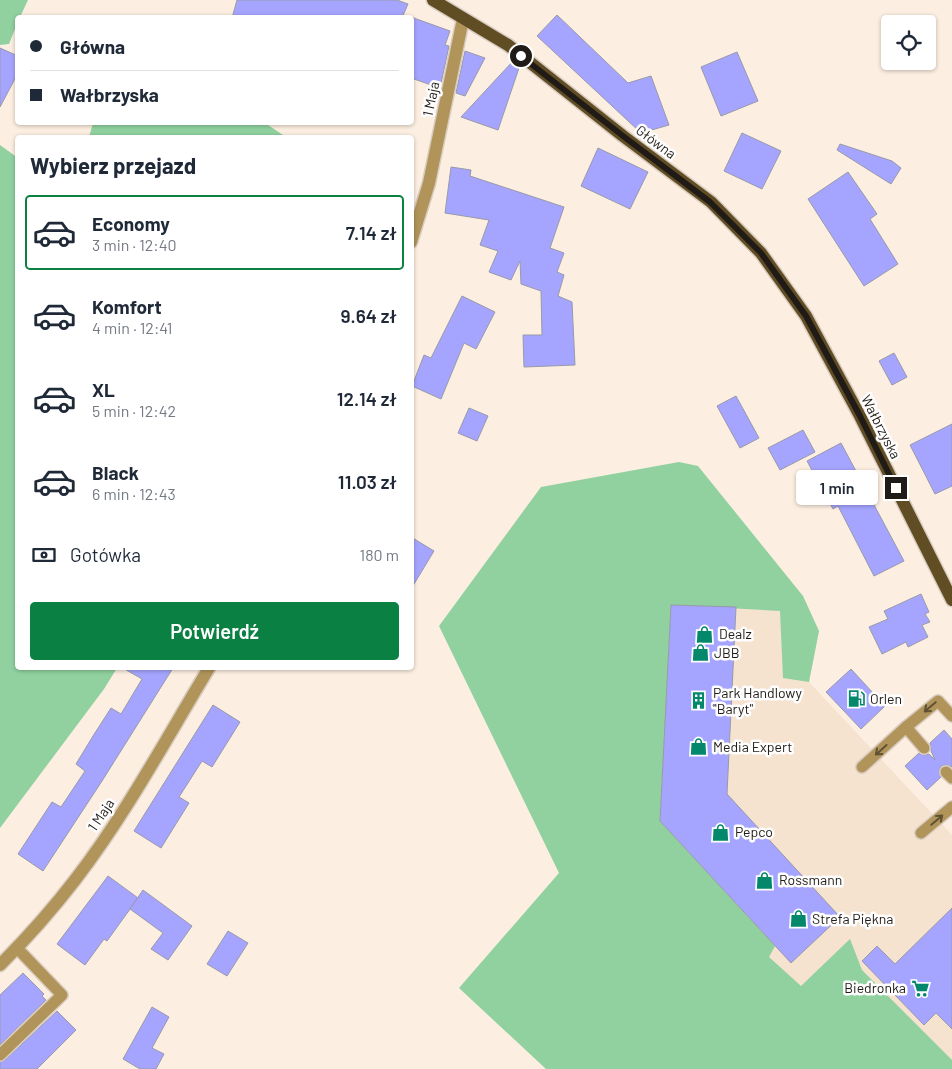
<!DOCTYPE html>
<html lang="pl">
<head>
<meta charset="utf-8">
<style>
  body { margin:0; font-family:Barlow,sans-serif; background:#f6f6f7; color:#1f2937; height:100vh; display:flex; flex-direction:column; font-size:19px; white-space:nowrap }
  * { box-sizing:border-box; margin:0 }
  p { font-size:16px; color:#747a83 }
  .icon { flex:none; width:28px; height:28px; fill:none; stroke:currentColor; stroke-width:2; stroke-linecap:round; stroke-linejoin:round }
  .map { position:relative; flex:1; overflow:hidden }
  .sheet { position:absolute; left:15px; top:135px; width:399px; height:535px; display:flex; flex-direction:column; background:#fff; border-radius:5px; box-shadow:0 1px 4px #0004 }
  .sheet>* { flex:none }
  .hud { position:absolute; left:15px; top:15px; width:399px; height:110px; border-radius:5px; box-shadow:0 1px 4px #0004; display:grid; align-content:center; height:110px; padding:0 15px; background:#fff }
  .tools { position:absolute; left:881px; top:15px; display:grid; gap:10px }
  .tools a { display:grid; place-items:center; width:55px; height:55px; border-radius:5px; background:#fff; box-shadow:0 1px 4px #0004; font-size:25px }
  .end { position:absolute; width:22px; height:22px; margin:-11px; border:6px solid #201b16; background:#fff; box-shadow:0 0 0 2px #fff }
  .from { border-radius:50% }
  .bubble { position:absolute; height:35px; border-radius:5px; background:#fff; box-shadow:0 1px 4px #0004; font-size:16px; font-weight:600; line-height:35px; text-align:center }
  .hud b { display:flex; align-items:center; gap:18px; height:48px; font-size:19px }
  .hud b+b { border-top:1px solid #e0e1e3 }
  .hud i { width:12px; height:12px; background:#1f2937 }
  ul { padding:0; list-style:none }
  li { display:flex; align-items:center; gap:15px; height:75px; margin:0 10px 8px; padding:0 5px; border:2px solid transparent; border-radius:5px }
  li div { flex:1 }
  li b { display:block; font-size:19px }
  li em { font-style:normal; font-weight:600 }
  li.selected { border-color:#0b8043 }
  li>.icon { width:45px; height:45px; stroke-width:1.5 }
  h2 { padding:0 15px; font-size:22px; line-height:60px }
  .pay { display:flex; align-items:center; gap:12px; height:55px; padding:0 15px; font-size:19px }
  .pay p { margin-inline-start:auto }
  .cta { display:flex; gap:10px; margin-top:auto; padding:10px 15px }
  .cta a { flex:1; height:58px; border-radius:5px; background:#0b8043; color:#fff; font-size:20px; font-weight:600; line-height:58px; text-align:center }
  .map>svg:first-child { display:block }
</style>
</head>
<body>
<div class="map">
<svg width="952" height="1069" viewBox="0 0 952 1069">
  <rect width="100%" height="100%" fill="#fceee0"/>
  <polygon fill="#f5e2cf" points="659,591 803,596 819,631 809,682 952,835 952,1069 801,998 648,828"/>
  <g fill="#90d19f">
    <polygon points="0,0 28,0 20,17 18,18 17,24 9,44 0,45"/>
    <polygon points="93,123 265,123 286,137 89,137"/>
    <polygon points="0,145 18,158 18,668 117,668 104,689 0,828"/>
    <polygon points="679,462 698,466 803,596 819,631 809,682 783,678 780,611 671,605 660,821 775,946 769,957 801,986 850,939 862,970 952,1060 952,1069 546,1069 459,988 559,873 439,626 541,487"/>
  </g>
  <g fill="#a5a5ff" stroke="#9899a9">
    <polygon points="237,0 397,0 408,4 402,18 232,18"/>
    <polygon points="557,15 628,83 651,76 669,125 641,133 537,36"/>
    <polygon points="411,17 450,31 445,45 449,46 440,88 411,78"/>
    <polygon points="0,48 18,56 18,73 0,107"/>
    <polygon points="465,51 485,58 465,96 456,93"/>
    <polygon points="737,52 758,101 721,116 701,67"/>
    <polygon points="514,60 520,65 498,130 461,117"/>
    <polygon points="742,133 781,151 762,189 724,171"/>
    <polygon points="840,144 892,161 901,168 891,184 837,150"/>
    <polygon points="598,148 648,172 630,209 581,186"/>
    <polygon points="451,167 471,170 470,176 564,207 550,248 564,253 557,272 564,275 558,296 572,302 575,365 524,367 523,335 542,335 541,291 521,284 520,261 511,280 489,272 498,251 480,245 489,220 445,213"/>
    <polygon points="848,172 877,214 870,219 898,264 864,286 808,199"/>
    <polygon points="462,296 495,312 476,349 464,343 441,399 412,386 424,355 431,358"/>
    <polygon points="894,353 907,377 892,385 879,361"/>
    <polygon points="736,396 759,438 740,448 717,406"/>
    <polygon points="469,408 488,416 477,441 458,433"/>
    <polygon points="952,424 952,486 935,494 910,445"/>
    <polygon points="803,430 815,452 780,470 768,448"/>
    <polygon points="841,443 904,561 874,576 838,506 833,509 807,461"/>
    <polygon points="411,537 434,551 411,589"/>
    <polygon points="921,594 929,612 925,614 930,622 922,625 928,637 908,647 906,642 882,654 869,627 888,619 884,611"/>
    <polygon points="671,605 736,607 727,794 840,917 791,963 660,821"/>
    <polygon points="123,668 173,668 102,781 43,871 18,854 52,802 61,807 85,771 76,764 93,736 111,708 121,714 142,679"/>
    <polygon points="851,669 885,706 861,729 826,692"/>
    <polygon points="213,705 240,722 212,767 202,761 179,797 189,803 161,848 134,831"/>
    <polygon points="944,730 952,739 952,767 947,765 941,766 939,771 941,777 927,790 905,766 919,753 925,755 929,754 935,760 931,751 930,743"/>
    <polygon points="108,876 138,898 107,941 104,939 85,965 57,944"/>
    <polygon points="143,890 192,926 168,960 151,949 163,933 130,909"/>
    <polygon points="952,908 952,1029 936,1013 924,1025 862,961 877,946 895,964"/>
    <polygon points="228,931 248,943 227,976 207,964"/>
    <polygon points="23,973 44,994 42,996 46,1000 0,1045 0,995"/>
    <polygon points="152,1007 169,1017 152,1048 164,1054 156,1069 140,1069 123,1059"/>
    <polygon points="57,1011 76,1030 37,1069 0,1069 0,1062 5,1060"/>
  </g>
  <g fill="none" stroke-linecap="round" stroke-linejoin="round">
    <defs>
      <g id="service">
        <polyline points="906,727 938,701 952,716"/>
        <polyline points="862,767 906,727 924,748"/>
        <polyline points="946,772 952,778"/>
        <polyline points="921,833 952,807"/>
        <polyline points="0,1055 62,995 17,948"/>
      </g>
      <g id="minor">
        <polyline points="411,242 429,183 463,19"/>
        <path d="M0 965C27 938 52 910 75 880 126 814 166 739 209 668"/>
      </g>
      <polyline id="primary" points="433,0 508,45 623,136 711,202 761,253 806,316 860,416 952,600"/>
    </defs>
    <use href="#service" stroke="#d9ccc0" stroke-width="14"/>
    <use href="#minor" stroke="#d9ccc0" stroke-width="15"/>
    <use href="#primary" stroke="#d9ccc0" stroke-width="15"/>
    <use href="#service" stroke="#b09459" stroke-width="11"/>
    <use href="#minor" stroke="#b09459" stroke-width="12"/>
    <use href="#primary" stroke="#614d24" stroke-width="12"/>
  </g>
  <defs><path id="oneway-shaft" d="M-6 0H5M1.5-3L5.5 0L1.5 3" fill="none" stroke-width="1.6" stroke-linecap="round" stroke-linejoin="round" transform="scale(1.25)"/></defs>
  <g stroke="#615134">
    <use href="#oneway-shaft" transform="translate(930 707) rotate(140)"/>
    <use href="#oneway-shaft" transform="translate(881 750) rotate(138)"/>
    <use href="#oneway-shaft" transform="translate(937 820) rotate(-40)"/>
  </g>
  <g fill="none" stroke-linecap="round" stroke-linejoin="round">
    <polyline stroke="#201b16" stroke-width="6" points="521,56 623,136 710,202 761,253 806,316 860,416 896,488"/>
  </g>
  <defs>
    <symbol id="shop-bare" viewBox="-9 -9 18 18"><path d="M-5-2.5h2.3a2.7 3.5 0 0 1 5.4 0H5L5.5 6h-11ZM-1.5-2.5h3a1.5 2.3 0 0 0-3 0Z" fill="#04886b" stroke="#fefefe" stroke-width="2.5" paint-order="stroke"/></symbol>
    <symbol id="fuel-bare" viewBox="-9 -9 18 18"><path d="M-5.5-6h7V0h2V4h1.3V-2.5L3-4.5l.8-.8L6-3V5H2.5V1h-1V6h-7ZM-4.2-4.7v3.2H.2V-4.7Z" fill="#04886b" stroke="#fefefe" stroke-width="2.5" paint-order="stroke"/></symbol>
    <symbol id="building-bare" viewBox="-9 -9 18 18"><path d="M-4-6H4V6H1V3H-1V6H-4ZM-2.5-4.3h1.7v1.8h-1.7ZM.8-4.3h1.7v1.8H.8ZM-2.5-1h1.7V.8h-1.7ZM.8-1h1.7V.8H.8Z" fill="#04886b" stroke="#fefefe" stroke-width="2.5" paint-order="stroke"/></symbol>
    <symbol id="supermarket-bare" viewBox="-9 -9 18 18"><path d="M-6-5.5h2.5l.6 2H6L4.5 2H-2.5L-4.4-4H-6ZM-1.5 3.2a1.3 1.3 0 1 0 .1 0ZM3 3.2a1.3 1.3 0 1 0 .1 0Z" fill="#04886b" stroke="#fefefe" stroke-width="2.5" paint-order="stroke"/></symbol>
  </defs>
  <g fill-rule="evenodd">
    <use href="#shop-bare" x="692" y="622" width="25" height="25"/>
    <use href="#shop-bare" x="688" y="640" width="25" height="25"/>
    <use href="#fuel-bare" x="844" y="686" width="25" height="25"/>
    <use href="#building-bare" x="686" y="688" width="25" height="25"/>
    <use href="#shop-bare" x="686" y="734" width="25" height="25"/>
    <use href="#shop-bare" x="708" y="820" width="25" height="25"/>
    <use href="#shop-bare" x="752" y="868" width="25" height="25"/>
    <use href="#shop-bare" x="786" y="906" width="25" height="25"/>
    <use href="#supermarket-bare" x="908" y="976" width="25" height="25"/>
  </g>
  <g text-anchor="middle" stroke-width="5" stroke-linejoin="round" paint-order="stroke">
    <g font-size="14" fill="#201b16" stroke="#fefefe">
      <text transform="translate(431 99) rotate(-78)" y="5">1 Maja</text>
      <text transform="translate(656 142) rotate(37)" y="5">Główna</text>
      <text transform="translate(881 427) rotate(63)" y="5">Wałbrzyska</text>
      <text transform="translate(101 815) rotate(-56)" y="5">1 Maja</text>
    </g>
    <g font-size="14" fill="#201b16" stroke="#fefefe" text-anchor="start">
      <text x="719" y="639">Dealz</text>
      <text x="714" y="658">JBB</text>
      <text x="713" y="698">Park Handlowy<tspan x="713" dy="16">"Baryt"</tspan></text>
      <text x="870" y="704">Orlen</text>
      <text x="713" y="752">Media Expert</text>
      <text x="735" y="837">Pepco</text>
      <text x="779" y="885">Rossmann</text>
      <text x="812" y="924">Strefa Piękna</text>
      <text x="906" y="993" text-anchor="end">Biedronka</text>
    </g>
  </g>
</svg>
<div class="tools">
<a><svg class="icon" aria-label="locate" viewBox="0 0 24 24"><circle cx="12" cy="12" r="6"/><path d="M12 2v4M12 18v4M2 12h4M18 12h4"/></svg></a>
</div>
<i class="end from" style="left:521px;top:56px"></i>
<i class="end" style="left:896px;top:488px"></i>
<div class="bubble" style="left:796px;top:470px;width:82px">1 min</div>
<div class="hud">
<b><i class="from"></i>Główna</b>
<b><i></i>Wałbrzyska</b>
</div>
<section class="sheet">
<h2>Wybierz przejazd</h2>
<ul>
<li class="selected"><svg class="icon" aria-label="car" viewBox="0 0 24 24"><path d="M5 17H2v-5l4-1 3-4h7l3 4 3 1v5h-3M9 17h6M6 11h13"/><circle cx="7" cy="17" r="2"/><circle cx="17" cy="17" r="2"/></svg><div><b>Economy</b><p>3 min · 12:40</p></div><em>7.14 zł</em></li>
<li><svg class="icon" aria-label="car" viewBox="0 0 24 24"><path d="M5 17H2v-5l4-1 3-4h7l3 4 3 1v5h-3M9 17h6M6 11h13"/><circle cx="7" cy="17" r="2"/><circle cx="17" cy="17" r="2"/></svg><div><b>Komfort</b><p>4 min · 12:41</p></div><em>9.64 zł</em></li>
<li><svg class="icon" aria-label="car" viewBox="0 0 24 24"><path d="M5 17H2v-5l4-1 3-4h7l3 4 3 1v5h-3M9 17h6M6 11h13"/><circle cx="7" cy="17" r="2"/><circle cx="17" cy="17" r="2"/></svg><div><b>XL</b><p>5 min · 12:42</p></div><em>12.14 zł</em></li>
<li><svg class="icon" aria-label="car" viewBox="0 0 24 24"><path d="M5 17H2v-5l4-1 3-4h7l3 4 3 1v5h-3M9 17h6M6 11h13"/><circle cx="7" cy="17" r="2"/><circle cx="17" cy="17" r="2"/></svg><div><b>Black</b><p>6 min · 12:43</p></div><em>11.03 zł</em></li>
</ul>
<div class="pay"><svg class="icon" aria-label="cash" viewBox="0 0 24 24"><path d="M3 7h18v10H3z"/><circle cx="12" cy="12" r="2"/></svg>Gotówka<p>180 m</p></div>
<div class="cta"><a>Potwierdź</a></div>
</section>
</div>
</body>
</html>
